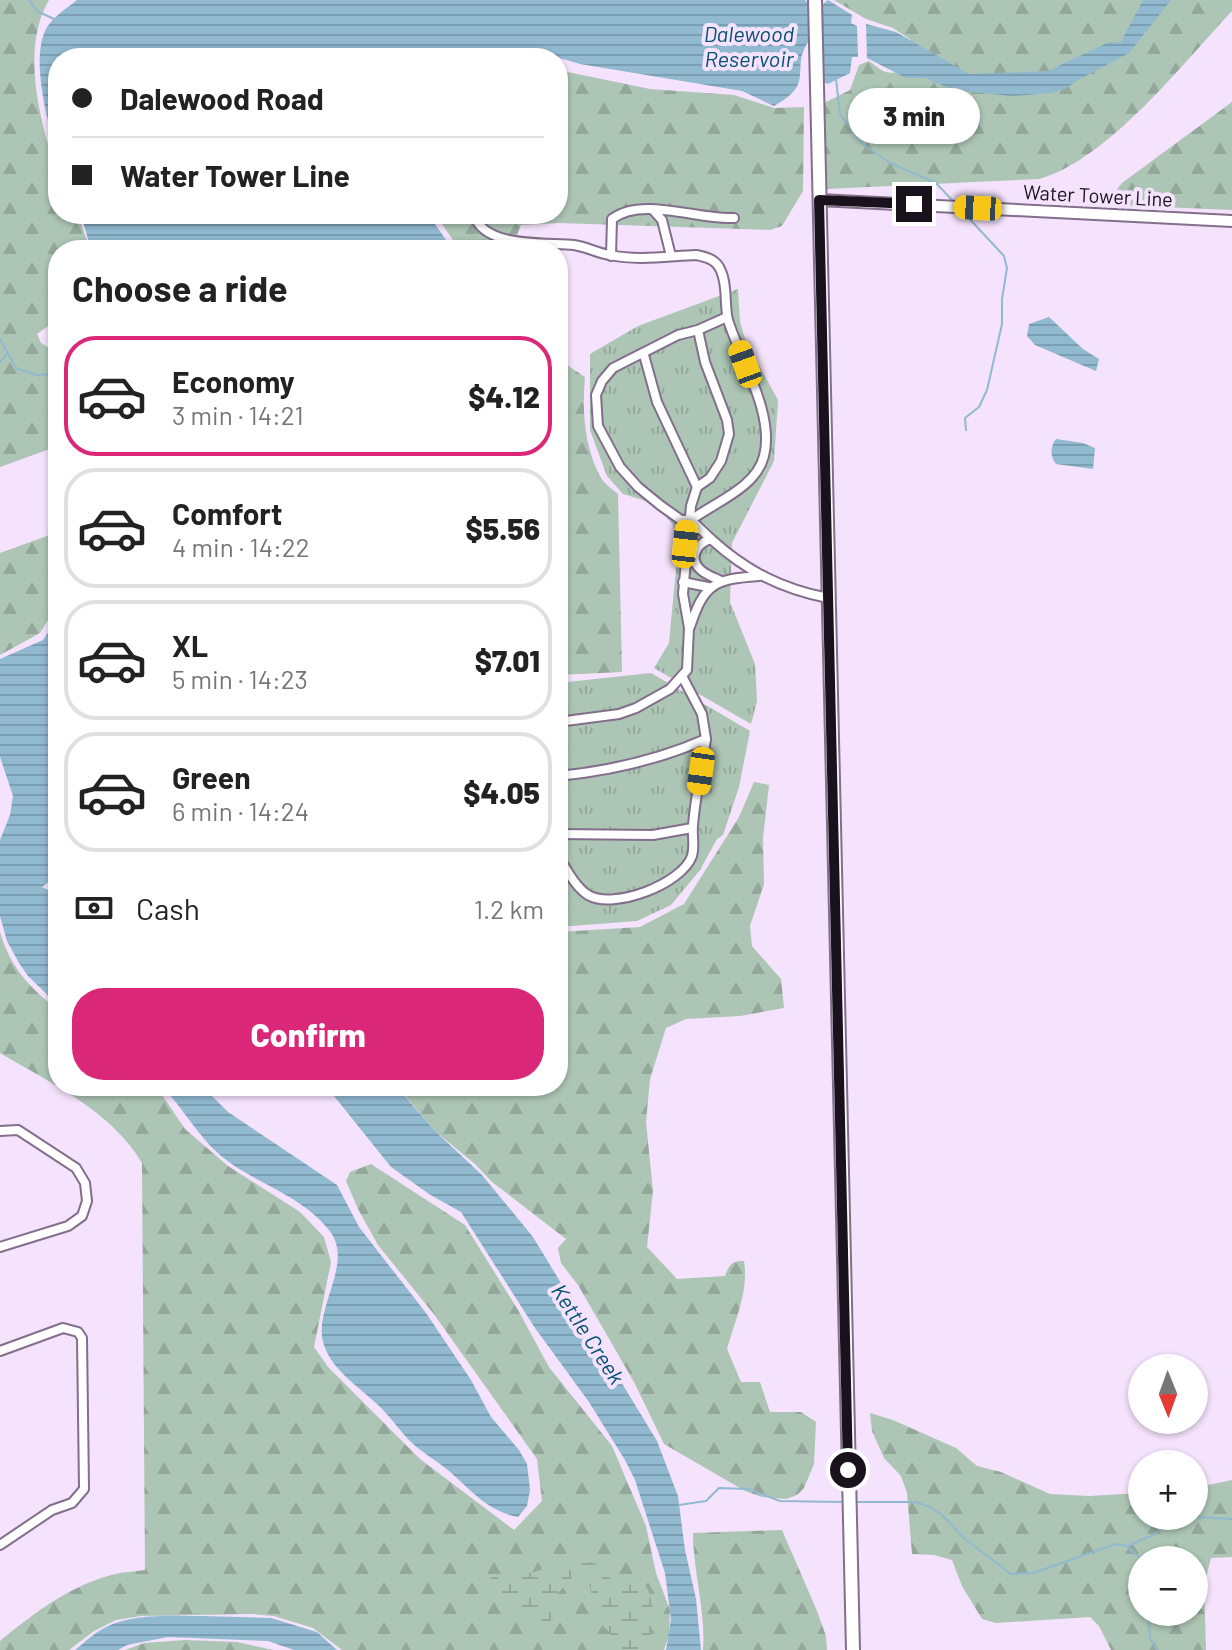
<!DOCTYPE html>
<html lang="en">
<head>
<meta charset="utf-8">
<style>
  body { margin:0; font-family:Barlow,sans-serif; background:#f6f6f6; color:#222; height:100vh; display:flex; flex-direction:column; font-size:30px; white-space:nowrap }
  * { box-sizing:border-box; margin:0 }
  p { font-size:26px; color:#767676 }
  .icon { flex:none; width:44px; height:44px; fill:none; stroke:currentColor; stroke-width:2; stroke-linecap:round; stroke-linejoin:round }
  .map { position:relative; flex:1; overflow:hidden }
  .drawer { position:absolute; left:48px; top:240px; width:520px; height:856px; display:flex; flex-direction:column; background:#fff; border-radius:32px; box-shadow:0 2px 6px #0004 }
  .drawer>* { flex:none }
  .banner { position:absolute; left:48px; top:48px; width:520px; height:176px; border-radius:32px; box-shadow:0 2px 6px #0004; display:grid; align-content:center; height:176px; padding:0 24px; background:#fff }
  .needle { width:52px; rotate:179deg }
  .buttons { position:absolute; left:1128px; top:1354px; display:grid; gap:16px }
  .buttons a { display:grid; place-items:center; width:80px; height:80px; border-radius:50%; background:#fff; box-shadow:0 2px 6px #0004; font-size:40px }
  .end { position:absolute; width:36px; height:36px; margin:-18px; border:10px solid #19111c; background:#fff; box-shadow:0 0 0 4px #fff }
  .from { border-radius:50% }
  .bubble { position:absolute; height:56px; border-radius:28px; background:#fff; box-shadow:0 2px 6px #0004; font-size:26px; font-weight:800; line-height:56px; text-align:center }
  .car { position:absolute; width:24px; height:48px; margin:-24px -12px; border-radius:10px; box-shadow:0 0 6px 2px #0007; background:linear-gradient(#f5c518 24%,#345 0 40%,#f5c518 0 76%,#345 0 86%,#f5c518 0) }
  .banner b { display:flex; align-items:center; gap:28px; height:76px; font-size:30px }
  .banner b+b { border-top:2px solid #e0e0e0 }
  .banner i { width:20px; height:20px; background:#222 }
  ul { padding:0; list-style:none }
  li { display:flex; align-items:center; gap:24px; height:120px; margin:0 16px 12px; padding:0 8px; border:4px solid #e0e0e0; border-radius:32px }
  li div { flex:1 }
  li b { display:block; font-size:30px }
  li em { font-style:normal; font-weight:800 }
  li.current { border-color:#db2777 }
  li>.icon { width:72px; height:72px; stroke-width:1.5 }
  h2 { padding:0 24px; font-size:36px; line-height:96px }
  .pay { display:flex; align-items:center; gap:20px; height:88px; padding:0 24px; font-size:30px }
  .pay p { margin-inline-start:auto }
  .primary-button { display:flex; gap:16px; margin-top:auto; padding:16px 24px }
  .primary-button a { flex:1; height:92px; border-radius:32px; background:#db2777; color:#fff; font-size:32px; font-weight:800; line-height:92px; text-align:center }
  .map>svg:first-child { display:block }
</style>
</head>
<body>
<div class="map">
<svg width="1232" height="1650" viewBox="0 0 1232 1650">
  <defs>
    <pattern id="grass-tufts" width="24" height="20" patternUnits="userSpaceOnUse" patternTransform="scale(2)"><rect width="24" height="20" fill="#acc5b4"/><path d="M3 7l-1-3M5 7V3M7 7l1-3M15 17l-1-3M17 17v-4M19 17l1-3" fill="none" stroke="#93a89a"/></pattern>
    <pattern id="forest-firs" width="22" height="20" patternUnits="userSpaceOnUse" patternTransform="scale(2)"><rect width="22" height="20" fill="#acc5b4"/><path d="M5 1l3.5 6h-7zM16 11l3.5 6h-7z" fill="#93a89a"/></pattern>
    <pattern id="wetland-marsh" width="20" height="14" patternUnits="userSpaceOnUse" patternTransform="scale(2)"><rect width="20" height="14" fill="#acc5b4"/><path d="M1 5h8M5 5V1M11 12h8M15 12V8" fill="none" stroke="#93a89a"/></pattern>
    <pattern id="water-rules" width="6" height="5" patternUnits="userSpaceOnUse" patternTransform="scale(2)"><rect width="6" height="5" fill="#91b9d0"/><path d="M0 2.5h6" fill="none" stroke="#7c9eb2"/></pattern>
  </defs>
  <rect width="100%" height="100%" fill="#f5e2fc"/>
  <g fill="url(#grass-tufts)">
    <polygon points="738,289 740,322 746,342 778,400 774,461 732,543 730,602 755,664 757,701 751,724 654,668 669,643 677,558 673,525 660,510 643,500 623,494 607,476 590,430 590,354 638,326"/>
    <polygon points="651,673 750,731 739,787 723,835 717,839 700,870 671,905 637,921 558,927 558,683"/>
  </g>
  <g fill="url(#forest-firs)" fill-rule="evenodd">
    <path d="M0 0H49C25 41 35 97 47 141 50 150 56 160 58 170 60 184 58 200 58 214H77L90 248 58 250V319L37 334 41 343 58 353V446L0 467Z"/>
    <path d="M834 0H1232V11C1183 63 1108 160 1039 179L826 189 824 103 850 90 859 65 869 61C881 70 887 77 902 70L911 40 893 28 866 19Z"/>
    <polygon points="558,70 650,89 734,95 774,108 804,107 803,191 782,226 770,230 559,223 521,225 511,250 460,250 435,214 558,214"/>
    <polygon points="1232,102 1232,210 1117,205 1117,189 1122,183"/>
    <path d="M558 364 567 365 585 377C582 410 584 446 600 476 603 483 612 489 618 494L622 672 558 675V602L565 587 562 537 558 520Z"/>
    <polygon points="58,532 58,604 40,633 0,655 0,553"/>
    <path d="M754 782 769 785 763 838 764 884 750 926 752 946 781 979 784 1008 740 1016 686 1019 666 1028 650 1079 646 1122 653 1191 647 1247 677 1279 725 1276C729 1265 732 1260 744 1261 749 1291 735 1320 727 1349L741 1382H760L770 1412H801L816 1422 814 1464 804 1488 797 1495 786 1499 762 1497 745 1491 664 1444 634 1382 578 1285 561 1263 558 1248 566 1239 492 1182 475 1164 435 1131 397 1086H558V932L640 927 684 904 739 817Z"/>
    <path d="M0 932C10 967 30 988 58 1010V1086H156L185 1129 228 1166 300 1212 324 1237 331 1262 314 1347 328 1367 420 1459 514 1530 542 1501 537 1459 433 1313 378 1245 358 1209 346 1181 350 1172 371 1164 465 1225 518 1310 549 1367 612 1446 646 1526 656 1573 670 1610 669 1635 664 1650H342L313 1628 274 1616 252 1614 141 1616 116 1620 94 1631 69 1650H0V1641C35 1612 75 1582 120 1573 128 1572 137 1571 145 1570L142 1163C110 1110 52 1084 0 1053Z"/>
    <path d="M870 1413 893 1420 956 1448 977 1466 1001 1472 1050 1494 1089 1496 1142 1493V1516H1194V1488L1232 1480V1557L1211 1558 1204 1585 1206 1650H1111L1099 1626 1090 1617 996 1623 982 1619 962 1586 952 1560 934 1555 912 1554 907 1493 901 1476 884 1458 872 1431ZM1142 1560H1194V1612H1142Z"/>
    <path d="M782 1530 817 1611 826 1636 827 1650H703C706 1611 693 1572 693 1533Z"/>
    <polygon points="185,1640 237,1642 273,1650 125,1650 144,1643"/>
  </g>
  <path fill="url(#wetland-marsh)" d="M574 1562H592L606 1570 611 1581 620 1585 644 1584C659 1603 652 1629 646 1650H614C612 1625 603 1632 595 1615 588 1602 595 1588 585 1576L574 1575C551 1602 549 1598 552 1634L542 1635 508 1610 486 1585 487 1580C501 1571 518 1575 534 1572 547 1568 560 1564 574 1562Z"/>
  <g fill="url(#water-rules)">
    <path d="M77 0H805L810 6 817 9 828 0 852 15 851 23 857 26 858 57H852L850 73 828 84 823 82 819 70 817 44 809 41C789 69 817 83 774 106L742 91 580 64 536 51 525 52 507 58H58V156C48 124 31 63 45 31 51 18 66 9 77 0Z"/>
    <polygon points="1143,0 1171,0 1129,53 1080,79 1065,89 1052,93 1011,96 954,90 925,78 906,78 867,58 866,24 896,32 969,74 1048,71 1109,42 1121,42"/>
    <polygon points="81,214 428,214 453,250 91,250"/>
    <polygon points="1049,317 1083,349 1099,359 1096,371 1035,345 1027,336 1029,324"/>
    <path d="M1056 439 1083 443 1095 448 1093 469 1056 464C1050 457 1050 446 1056 439Z"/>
    <polygon points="58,618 58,875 42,887 58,895 58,1005 28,976 19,963 7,941 0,916 0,840 10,815 13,796 0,757 0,659 43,640"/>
    <path d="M162 1086H202L228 1112 337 1185 359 1227 426 1313 471 1380 491 1417 519 1450 527 1464 530 1490 527 1506 518 1517C487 1511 471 1490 449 1471 436 1460 422 1453 410 1441 399 1430 390 1416 378 1405 358 1386 331 1370 323 1342 314 1307 355 1262 329 1230 302 1196 259 1185 225 1159 200 1140 184 1109 162 1086Z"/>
    <polygon points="326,1086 396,1086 435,1131 482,1175 533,1237 657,1441 678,1496 685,1550 696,1599 701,1650 666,1650 671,1619 665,1573 635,1480 625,1460 589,1402 535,1328 461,1212 429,1194 391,1167"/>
    <path d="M203 1616 271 1618 317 1632 337 1650H294L268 1641 168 1637 127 1645 118 1650H75C85 1642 94 1633 106 1627 133 1613 173 1616 203 1616Z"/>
  </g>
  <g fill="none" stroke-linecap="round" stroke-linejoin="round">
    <g stroke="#91b9d0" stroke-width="2">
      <polyline points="29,0 37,11 54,19"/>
      <polyline points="836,79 840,114 861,143 890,163 936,183 952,200"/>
      <polyline points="964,213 1004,256 1007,268 1002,299 1002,324 987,390 979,407 965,418 966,430"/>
      <polyline points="0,339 16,368 36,375 58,374"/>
      <polyline points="0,362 7,354"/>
      <polyline points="856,1502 916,1502 930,1507 942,1515 965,1539 1011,1574 1033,1573 1116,1544 1127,1546 1142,1560"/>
      <polyline points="679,1505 706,1501 719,1488 748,1489 780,1501 841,1502"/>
      <polyline points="1128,1546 1157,1533 1175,1520 1196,1517 1232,1519"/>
      <polyline points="1148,1612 1150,1639 1157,1650"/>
    </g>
    <defs>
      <g id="minor">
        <polyline points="653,210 662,220 671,256"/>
        <path d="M474 214C483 249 548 242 574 245 587 247 597 253 610 255 637 261 669 256 696 255 707 257 717 260 721 271 728 286 724 304 728 320 740 359 775 414 764 456 756 488 715 502 691 520"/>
        <path d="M611 256 612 219C642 196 698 220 734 218"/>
        <polyline points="644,355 657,402 697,487"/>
        <polyline points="711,539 691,520 681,520 660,505 638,487 620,467 598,426 596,395 602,381 613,368 678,335 698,330 727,317"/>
        <path d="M721 581C715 578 707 575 702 571 687 559 697 543 711 539 746 571 782 589 828 598"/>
        <polyline points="683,582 708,587"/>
        <path d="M690 627C704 584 714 579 759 576"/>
        <polyline points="682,676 702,714 706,739"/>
        <polyline points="558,722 619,714 636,708 670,689 687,670 689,628 683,594 691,506 697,487 710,478 721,461 729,434 727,420 705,362 698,330"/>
        <path d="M558 776C610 771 658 760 706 739 702 768 695 797 693 826 692 836 695 846 692 856 682 884 614 910 588 895 575 887 566 868 558 856"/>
        <polyline points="558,834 653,835 692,828"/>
        <polyline points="0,1131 18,1130 76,1168 85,1183 87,1201 82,1216 68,1226 0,1247"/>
        <polyline points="0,1351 63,1328 78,1332 82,1338 84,1489 72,1503 52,1510 0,1545"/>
      </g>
      <polyline id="tertiary" points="819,200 1232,221"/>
      <polyline id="secondary" points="815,0 853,1650"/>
    </defs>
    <use href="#minor" stroke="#836e8b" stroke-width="12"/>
    <use href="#tertiary" stroke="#836e8b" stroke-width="14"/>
    <use href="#secondary" stroke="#836e8b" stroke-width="16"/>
    <use href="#minor" stroke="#fff" stroke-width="8"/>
    <use href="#tertiary" stroke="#fff" stroke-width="10"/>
    <use href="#secondary" stroke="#fff" stroke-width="12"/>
  </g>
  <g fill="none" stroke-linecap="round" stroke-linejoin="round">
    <polyline stroke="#19111c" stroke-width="10" points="848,1470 819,200 914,204"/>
  </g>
  <g text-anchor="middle" stroke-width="8" stroke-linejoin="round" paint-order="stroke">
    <g font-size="20" fill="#19111c" stroke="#f5e2fc">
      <text transform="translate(1098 196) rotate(3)" y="7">Water Tower Line</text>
    </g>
    <g font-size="22" font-style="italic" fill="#055271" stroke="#f5e2fc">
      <text x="749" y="42">Dalewood<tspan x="749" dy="25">Reservoir</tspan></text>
      <text transform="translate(588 1334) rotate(57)" y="8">Kettle Creek</text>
    </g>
  </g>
</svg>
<div class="buttons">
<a><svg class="needle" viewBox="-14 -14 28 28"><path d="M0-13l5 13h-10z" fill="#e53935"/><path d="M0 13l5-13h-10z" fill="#767676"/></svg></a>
<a>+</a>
<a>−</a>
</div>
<i class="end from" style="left:848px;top:1470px"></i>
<i class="end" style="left:914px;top:204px"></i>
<div class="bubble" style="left:848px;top:88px;width:132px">3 min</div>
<i class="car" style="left:978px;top:208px;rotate:273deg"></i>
<i class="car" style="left:745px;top:364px;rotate:340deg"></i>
<i class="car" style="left:685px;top:544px;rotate:6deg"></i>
<i class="car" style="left:701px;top:771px;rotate:188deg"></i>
<div class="banner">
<b><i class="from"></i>Dalewood Road</b>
<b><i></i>Water Tower Line</b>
</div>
<section class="drawer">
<h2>Choose a ride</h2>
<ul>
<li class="current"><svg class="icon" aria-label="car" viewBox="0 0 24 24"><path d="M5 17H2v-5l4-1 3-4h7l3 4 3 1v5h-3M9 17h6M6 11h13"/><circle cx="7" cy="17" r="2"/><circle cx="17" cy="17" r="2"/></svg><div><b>Economy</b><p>3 min · 14:21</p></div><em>$4.12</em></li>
<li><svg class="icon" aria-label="car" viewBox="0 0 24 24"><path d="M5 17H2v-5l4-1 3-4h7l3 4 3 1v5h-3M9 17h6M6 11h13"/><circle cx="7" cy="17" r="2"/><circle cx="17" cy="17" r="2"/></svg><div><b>Comfort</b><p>4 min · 14:22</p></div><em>$5.56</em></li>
<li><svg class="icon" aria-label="car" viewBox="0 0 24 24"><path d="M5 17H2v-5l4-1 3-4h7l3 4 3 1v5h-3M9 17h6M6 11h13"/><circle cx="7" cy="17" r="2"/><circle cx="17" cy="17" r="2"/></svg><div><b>XL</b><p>5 min · 14:23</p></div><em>$7.01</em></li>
<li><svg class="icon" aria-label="car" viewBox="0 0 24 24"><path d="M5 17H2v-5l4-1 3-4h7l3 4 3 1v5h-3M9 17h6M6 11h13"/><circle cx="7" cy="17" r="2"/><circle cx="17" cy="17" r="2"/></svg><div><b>Green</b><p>6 min · 14:24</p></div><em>$4.05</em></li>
</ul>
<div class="pay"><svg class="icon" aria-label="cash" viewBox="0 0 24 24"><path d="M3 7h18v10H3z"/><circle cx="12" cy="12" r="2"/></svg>Cash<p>1.2 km</p></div>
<div class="primary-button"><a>Confirm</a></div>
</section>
</div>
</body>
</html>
